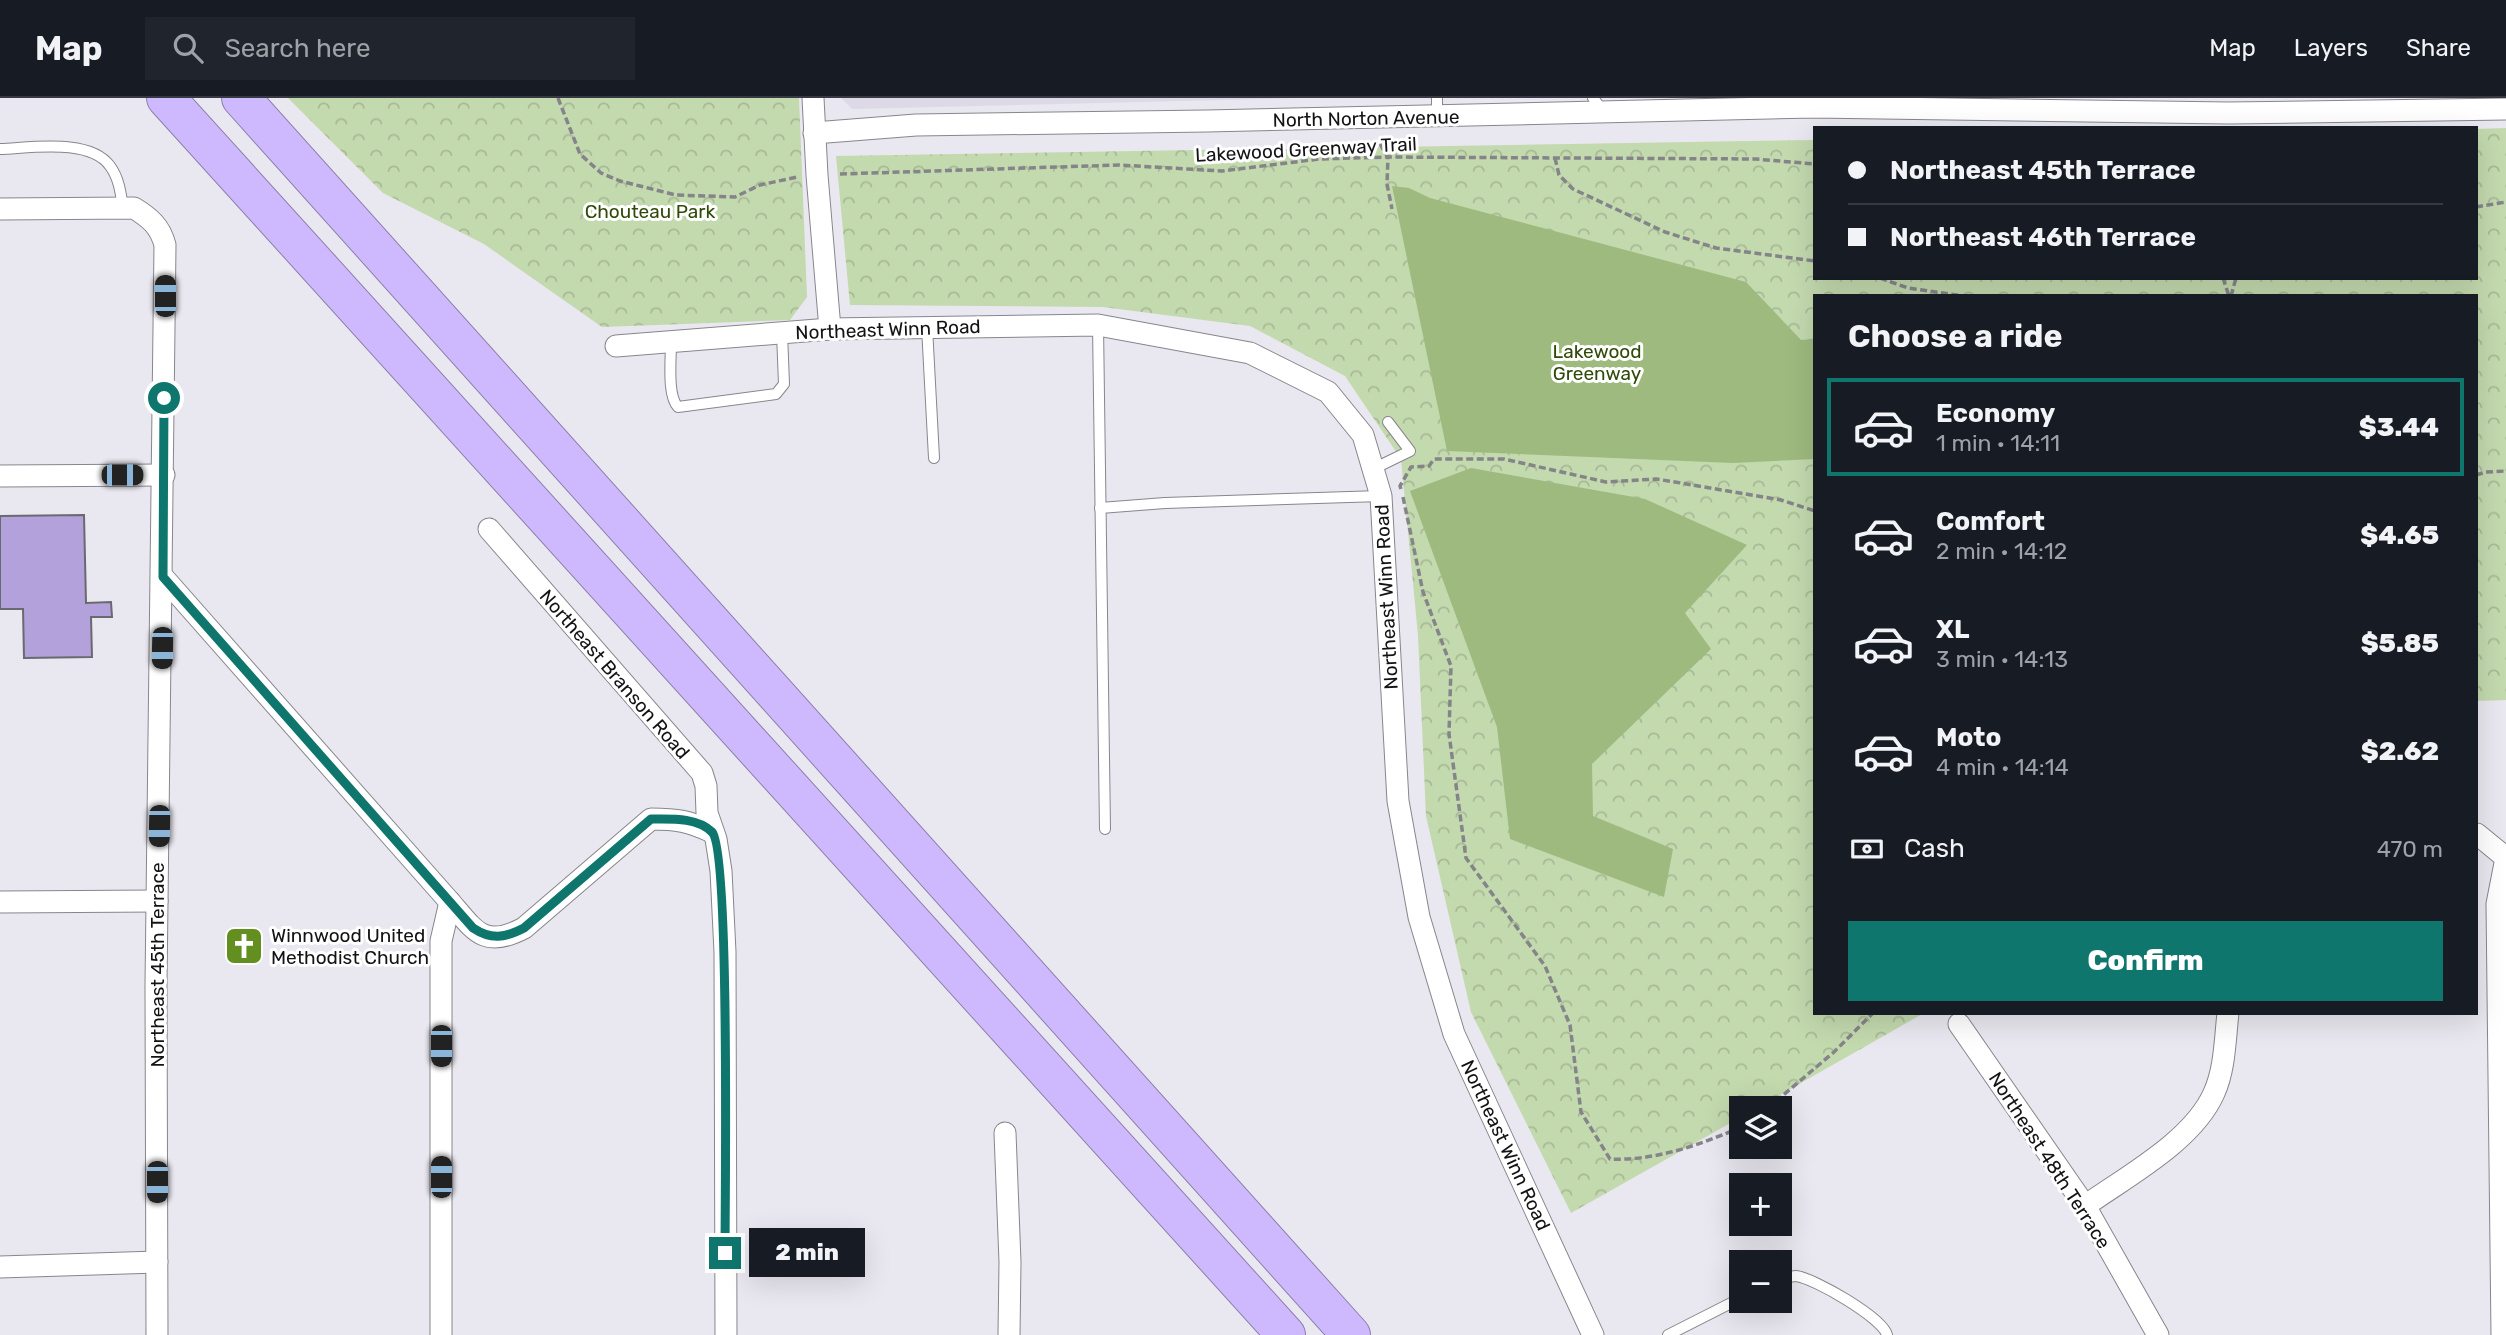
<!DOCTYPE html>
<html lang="en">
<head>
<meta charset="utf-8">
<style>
  body { margin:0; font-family:Rubik,sans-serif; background:#20242c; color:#f1f3f6; height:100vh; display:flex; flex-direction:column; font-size:26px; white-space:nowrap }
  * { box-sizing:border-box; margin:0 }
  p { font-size:23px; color:#9ea1a6 }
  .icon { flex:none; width:38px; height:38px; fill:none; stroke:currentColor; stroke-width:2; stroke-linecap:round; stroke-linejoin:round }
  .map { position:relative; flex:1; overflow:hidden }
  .side { position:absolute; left:1813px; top:196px; width:665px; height:721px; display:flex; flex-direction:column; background:#171b24; border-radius:0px; box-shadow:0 7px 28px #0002 }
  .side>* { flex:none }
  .hud { position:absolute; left:1813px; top:28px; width:665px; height:154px; border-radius:0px; box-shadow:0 7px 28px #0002; display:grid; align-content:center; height:154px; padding:0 35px; background:#171b24 }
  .controls { position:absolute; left:1729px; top:998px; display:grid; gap:14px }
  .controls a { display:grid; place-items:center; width:63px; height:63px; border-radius:0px; background:#171b24; box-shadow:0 7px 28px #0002; font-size:35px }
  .end { position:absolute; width:32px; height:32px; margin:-16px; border:9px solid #0f766e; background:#fff; box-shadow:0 0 0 4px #fff }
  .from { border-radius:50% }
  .bubble { position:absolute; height:49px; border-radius:0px; background:#171b24; box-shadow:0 7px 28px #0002; font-size:23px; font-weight:800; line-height:49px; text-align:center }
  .car { position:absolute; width:21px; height:42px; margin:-21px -10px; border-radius:9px; box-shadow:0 0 5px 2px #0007; background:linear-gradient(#222 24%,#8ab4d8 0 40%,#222 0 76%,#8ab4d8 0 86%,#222 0) }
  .hud b { display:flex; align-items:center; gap:24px; height:66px; font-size:26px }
  .hud b+b { border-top:2px solid #363941 }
  .hud i { width:18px; height:18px; background:#f1f3f6 }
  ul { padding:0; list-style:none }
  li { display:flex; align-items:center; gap:21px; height:98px; margin:0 14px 10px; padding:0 21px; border:4px solid transparent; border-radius:0px }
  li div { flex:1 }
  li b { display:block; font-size:26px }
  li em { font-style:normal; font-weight:800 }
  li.selected { border-color:#0f766e }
  li>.icon { width:63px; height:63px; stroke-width:1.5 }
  h2 { padding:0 35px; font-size:32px; line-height:84px }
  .pay { display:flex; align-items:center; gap:18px; height:77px; padding:0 35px; font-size:26px }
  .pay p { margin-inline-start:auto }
  .action { display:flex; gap:14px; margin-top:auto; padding:14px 35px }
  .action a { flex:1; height:80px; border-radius:0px; background:#0f766e; color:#fff; font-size:28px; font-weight:800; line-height:80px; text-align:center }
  header { display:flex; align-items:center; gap:42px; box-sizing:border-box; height:98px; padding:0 35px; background:#171b24; border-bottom:2px solid #363941 }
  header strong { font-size:33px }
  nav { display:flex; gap:38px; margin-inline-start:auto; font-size:24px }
  .search { width:490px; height:63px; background:#20242c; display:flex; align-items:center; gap:18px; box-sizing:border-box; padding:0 24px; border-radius:0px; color:#9ea1a6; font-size:26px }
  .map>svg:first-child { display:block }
</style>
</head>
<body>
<header>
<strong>Map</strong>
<div class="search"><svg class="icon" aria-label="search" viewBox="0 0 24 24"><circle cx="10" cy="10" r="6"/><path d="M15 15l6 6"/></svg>Search here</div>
<nav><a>Map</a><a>Layers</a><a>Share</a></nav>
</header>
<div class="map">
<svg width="2506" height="1237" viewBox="0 0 2506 1237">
  <defs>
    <pattern id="park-crowns" width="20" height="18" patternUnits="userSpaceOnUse" patternTransform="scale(1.75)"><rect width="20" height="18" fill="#c3d9ae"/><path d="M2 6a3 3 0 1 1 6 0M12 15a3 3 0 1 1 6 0" fill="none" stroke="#a7b995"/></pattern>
  </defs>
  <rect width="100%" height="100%" fill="#e9e7ef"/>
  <polygon fill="#ddd9e7" points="841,0 1299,0 852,11"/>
  <g fill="url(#park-crowns)">
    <polygon points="288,0 799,0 807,199 790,222 602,229 484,146 383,95"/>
    <polygon points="2506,30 2506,602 2476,603 2476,198 1815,198 1815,915 1924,915 1757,1010 1741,1010 1741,1019 1571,1115 1471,914 1426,718 1418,537 1401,361 1345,278 1250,228 1103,209 850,207 836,58 1815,42 1815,180 2476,180 2476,31"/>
  </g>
  <g fill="#9eba7f">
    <polygon points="1392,88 1409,90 1430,100 1746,184 1801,242 1815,241 1815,361 1733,365 1447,353"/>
    <polygon points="1471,370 1645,401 1747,447 1685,515 1711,551 1592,666 1593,718 1673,751 1664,799 1510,741 1497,629 1410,393"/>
  </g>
  <polygon fill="#b3a1db" stroke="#6a696f" stroke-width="2" points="84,417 86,505 111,504 112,519 91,519 92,559 24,560 23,511 0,511 0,418"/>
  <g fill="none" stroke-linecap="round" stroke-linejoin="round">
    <defs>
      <g id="service">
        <polyline points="1437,0 1437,18"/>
        <polyline points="1593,0 1604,14"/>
        <path d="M0 51C31 50 90 40 110 68 119 80 121 96 123 110"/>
        <polyline points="1098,227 1105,731"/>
        <polyline points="927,229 934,360"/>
        <path d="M671 245C671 261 667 298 678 309L776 296 784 286 782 235"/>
        <polyline points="1373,371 1410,353 1388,324"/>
        <polyline points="1100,410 1165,405 1381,398"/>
        <path d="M1780 1181C1785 1180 1791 1178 1796 1178 1814 1180 1883 1220 1887 1237"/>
        <polyline points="1668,1237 1741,1200"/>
      </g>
      <g id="minor">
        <polyline points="813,0 817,77 830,231"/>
        <polyline points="814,35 916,27 1207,23 1814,9 2229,15 2506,11"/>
        <path d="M0 111 134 110C150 120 160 128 165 147L156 887 157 1237"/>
        <polyline points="616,248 830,231 1098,227 1250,255 1328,294 1363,337 1381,398 1398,703 1419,819 1454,936 1593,1237"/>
        <polyline points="0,378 164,377"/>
        <polyline points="489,431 702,675 706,688 707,715 716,741 721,773 725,854 726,1237"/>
        <path d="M163 479 450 804C475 833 484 851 524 830L651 721C677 721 689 723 712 734"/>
        <polyline points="2477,736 2506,760"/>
        <polyline points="0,804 157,803"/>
        <polyline points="1959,926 2085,1108 2158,1237"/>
        <polyline points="1005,1035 1010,1164 1009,1237"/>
        <path d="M2085 1108C2127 1078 2193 1043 2214 995 2225 971 2225 941 2228 915"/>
        <polyline points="0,1169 157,1164"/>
        <polyline points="441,1237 441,843 450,804"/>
        <polyline points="2502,1237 2497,806 2506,760"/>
      </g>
      <g id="motorway">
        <polyline points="166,0 1286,1237"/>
        <polyline points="241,0 1351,1237"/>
      </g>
    </defs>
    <use href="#service" stroke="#88868d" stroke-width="12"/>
    <use href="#minor" stroke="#88868d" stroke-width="23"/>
    <use href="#motorway" stroke="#8d7fac" stroke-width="40"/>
    <g stroke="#858489" stroke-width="3.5" stroke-dasharray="7 3.5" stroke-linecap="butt">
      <polyline points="558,0 580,56 601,75 620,83 676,97 735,99 760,87 797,79"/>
      <polyline points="1380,46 1388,59 1387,86 1392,111"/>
      <polyline points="1555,60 1559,77 1573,91 1665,134 1716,150 1815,163"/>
      <polyline points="840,76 1119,67 1222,73 1319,61 1388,59 1755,61 1815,66"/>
      <polyline points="2476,109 2506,104"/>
      <polyline points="1880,180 1908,190 1963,198"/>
      <polyline points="2223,180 2229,198"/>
      <polyline points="2231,198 2236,180"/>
      <polyline points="2476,377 2486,374 2506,373"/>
      <polyline points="1401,391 1400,388 1411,369 1429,368 1434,361 1504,361 1606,384 1656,381 1675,384 1781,402 1815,413"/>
      <path d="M1403 399 1423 494 1451 568 1449 636 1466 760 1545 868 1570 927 1581 1014 1610 1061C1655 1063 1700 1047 1741 1029"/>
      <polyline points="1768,1010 1834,954 1873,915"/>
    </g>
    <use href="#service" stroke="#fff" stroke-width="10"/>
    <use href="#minor" stroke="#fff" stroke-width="21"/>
    <use href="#motorway" stroke="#cfb9fe" stroke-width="38"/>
  </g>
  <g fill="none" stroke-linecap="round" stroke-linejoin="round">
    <path stroke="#0f766e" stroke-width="9" d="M164 300 163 479 473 830C491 842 505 840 524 830L651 721C670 721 697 719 712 734 730 752 725 1105 725 1155"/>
  </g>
  <defs>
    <symbol id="church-square" viewBox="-11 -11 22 22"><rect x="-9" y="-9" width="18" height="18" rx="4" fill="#638f20" stroke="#fff"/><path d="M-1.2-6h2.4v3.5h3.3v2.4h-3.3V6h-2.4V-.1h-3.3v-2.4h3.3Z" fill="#fff"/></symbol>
  </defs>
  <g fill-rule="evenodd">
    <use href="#church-square" x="222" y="826" width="44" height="44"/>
  </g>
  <g text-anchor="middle" stroke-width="6" stroke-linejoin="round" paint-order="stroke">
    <g font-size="19" fill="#131214" stroke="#fff">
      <text transform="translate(1366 20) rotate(-1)" y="7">North Norton Avenue</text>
      <text transform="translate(1306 51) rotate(-3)" y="7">Lakewood Greenway Trail</text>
      <text transform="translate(888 231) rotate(-2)" y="7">Northeast Winn Road</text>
      <text transform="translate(1386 499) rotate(-93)" y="7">Northeast Winn Road</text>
      <text transform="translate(615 576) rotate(49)" y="7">Northeast Branson Road</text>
      <text transform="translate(157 867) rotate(-90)" y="7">Northeast 45th Terrace</text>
      <text transform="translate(1506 1047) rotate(65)" y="7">Northeast Winn Road</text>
      <text transform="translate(2050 1062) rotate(57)" y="7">Northeast 48th Terrace</text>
    </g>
    <g font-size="19" fill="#314a09" stroke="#fff">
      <text x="650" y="120">Chouteau Park</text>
      <text x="1597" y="260">Lakewood<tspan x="1597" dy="22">Greenway</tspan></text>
    </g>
    <g font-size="19" fill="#131214" stroke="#fff" text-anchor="start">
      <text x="271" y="844">Winnwood United<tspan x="271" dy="22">Methodist Church</tspan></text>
    </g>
  </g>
</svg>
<div class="controls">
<a><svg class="icon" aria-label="layers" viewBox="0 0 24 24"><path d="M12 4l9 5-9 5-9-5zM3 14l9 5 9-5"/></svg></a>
<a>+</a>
<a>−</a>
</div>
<i class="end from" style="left:164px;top:300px"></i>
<i class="end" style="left:725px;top:1155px"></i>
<div class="bubble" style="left:749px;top:1130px;width:116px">2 min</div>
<i class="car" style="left:165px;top:198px;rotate:0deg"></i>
<i class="car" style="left:122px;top:377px;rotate:90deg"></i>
<i class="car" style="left:162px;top:550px;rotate:181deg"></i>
<i class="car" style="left:159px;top:728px;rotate:181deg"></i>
<i class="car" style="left:441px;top:948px;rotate:180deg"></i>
<i class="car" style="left:441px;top:1079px;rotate:0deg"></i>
<i class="car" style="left:157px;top:1084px;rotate:180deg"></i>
<div class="hud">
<b><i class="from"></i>Northeast 45th Terrace</b>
<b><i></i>Northeast 46th Terrace</b>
</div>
<section class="side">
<h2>Choose a ride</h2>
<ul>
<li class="selected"><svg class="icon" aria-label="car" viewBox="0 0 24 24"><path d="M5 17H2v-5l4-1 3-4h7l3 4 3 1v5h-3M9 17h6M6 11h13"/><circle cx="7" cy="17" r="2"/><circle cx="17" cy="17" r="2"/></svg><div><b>Economy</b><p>1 min · 14:11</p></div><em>$3.44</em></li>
<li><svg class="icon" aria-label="car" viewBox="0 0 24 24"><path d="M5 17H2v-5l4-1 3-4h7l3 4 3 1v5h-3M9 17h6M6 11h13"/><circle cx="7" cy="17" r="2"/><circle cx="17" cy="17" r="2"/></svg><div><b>Comfort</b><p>2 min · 14:12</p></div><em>$4.65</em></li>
<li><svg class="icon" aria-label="car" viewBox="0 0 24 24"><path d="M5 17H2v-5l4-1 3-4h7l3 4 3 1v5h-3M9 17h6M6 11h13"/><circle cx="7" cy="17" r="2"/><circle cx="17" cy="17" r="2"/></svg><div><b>XL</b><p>3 min · 14:13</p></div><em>$5.85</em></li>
<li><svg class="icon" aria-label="car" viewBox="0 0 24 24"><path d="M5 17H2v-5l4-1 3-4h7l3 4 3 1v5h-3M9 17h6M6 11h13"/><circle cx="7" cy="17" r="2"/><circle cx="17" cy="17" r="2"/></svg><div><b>Moto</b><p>4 min · 14:14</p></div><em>$2.62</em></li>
</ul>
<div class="pay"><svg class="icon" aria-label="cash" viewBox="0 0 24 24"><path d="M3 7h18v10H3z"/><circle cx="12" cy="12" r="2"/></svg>Cash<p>470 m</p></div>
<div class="action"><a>Confirm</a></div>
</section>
</div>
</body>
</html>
